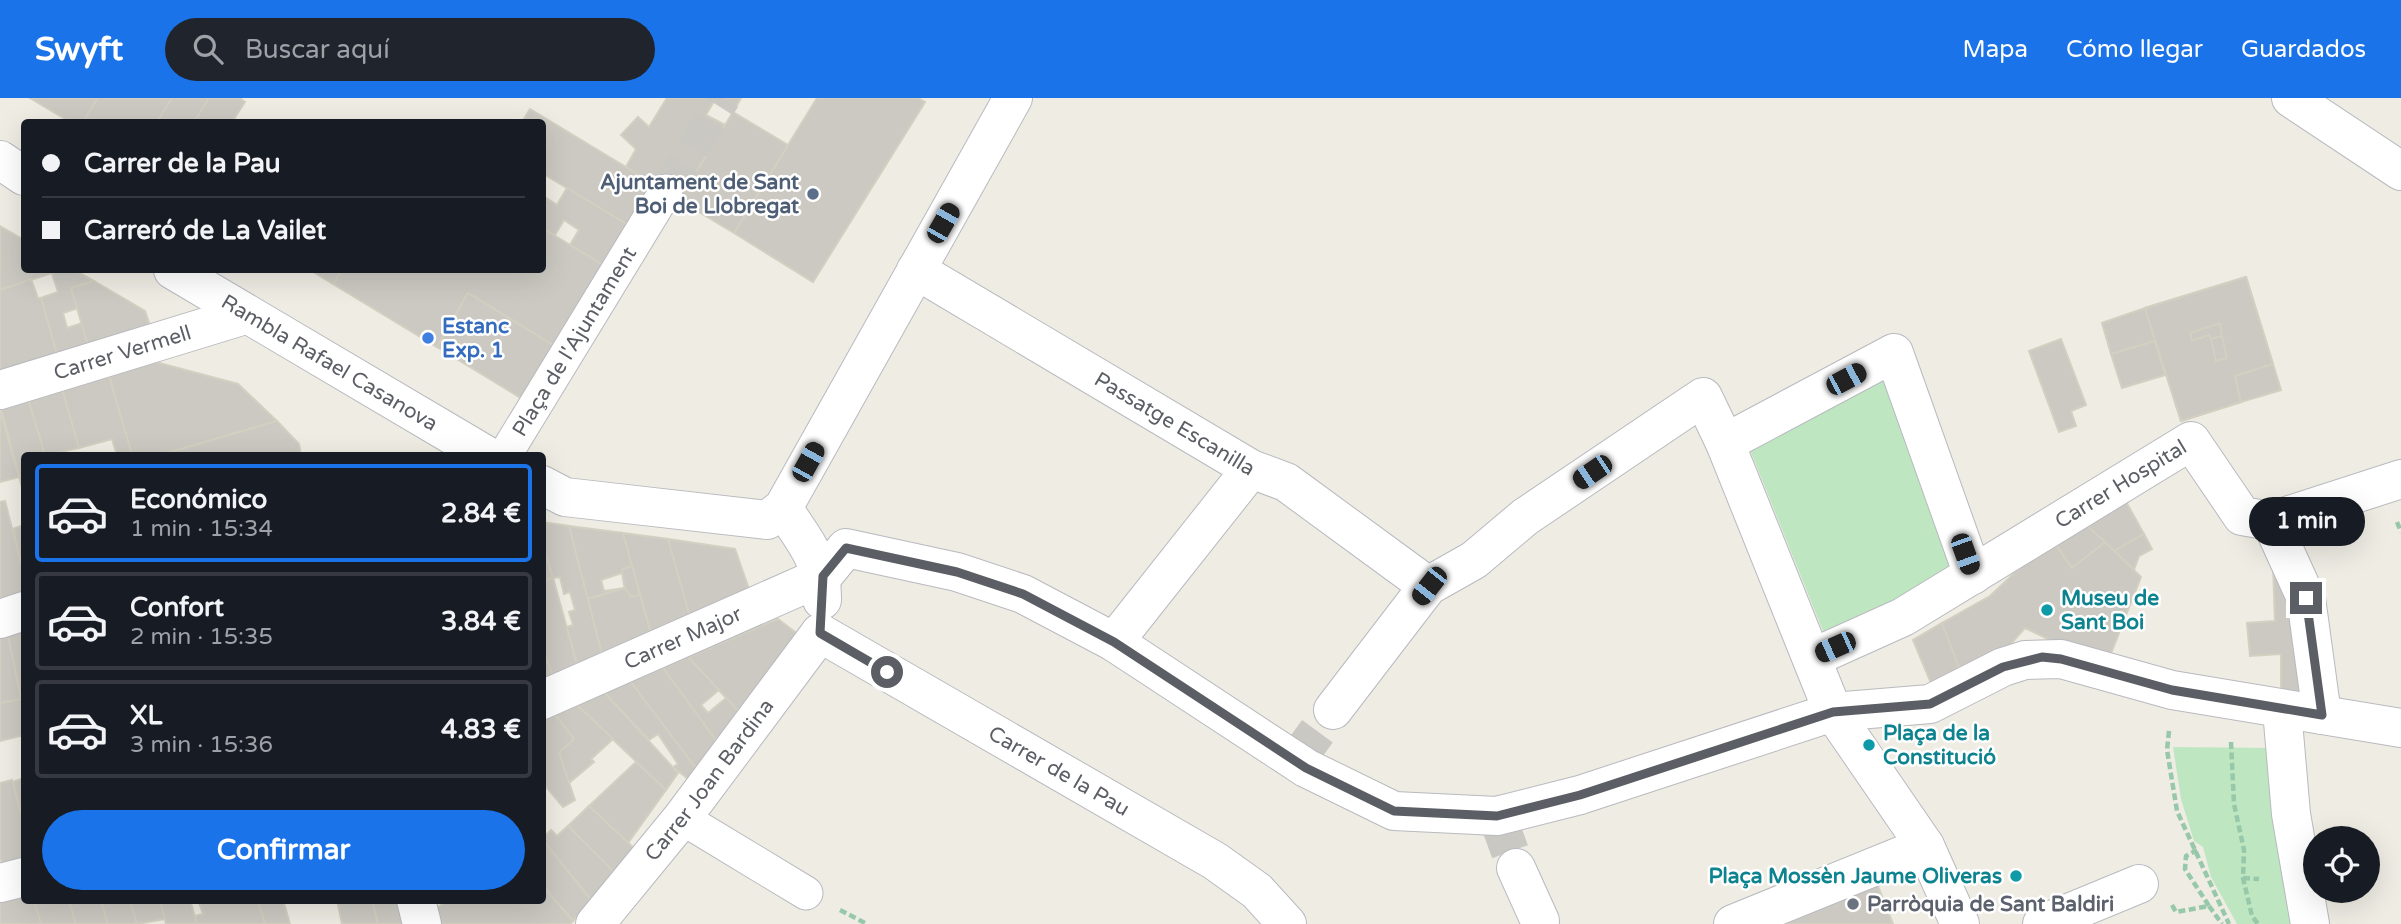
<!DOCTYPE html>
<html lang="es">
<head>
<meta charset="utf-8">
<style>
  body { margin:0; font-family:"Varela Round",sans-serif; background:#20242c; color:#f1f3f6; height:100vh; display:flex; flex-direction:column; font-size:26px; white-space:nowrap }
  * { box-sizing:border-box; margin:0 }
  p { font-size:23px; color:#9ea1a6 }
  .icon { flex:none; width:38px; height:38px; fill:none; stroke:currentColor; stroke-width:2; stroke-linecap:round; stroke-linejoin:round }
  .map { position:relative; flex:1; overflow:hidden }
  .panel { position:absolute; left:21px; top:354px; width:525px; height:452px; display:flex; flex-direction:column; background:#171b24; border-radius:7px; box-shadow:0 7px 28px #0002 }
  .panel>* { flex:none }
  .guide { position:absolute; left:21px; top:21px; width:525px; height:154px; border-radius:7px; box-shadow:0 7px 28px #0002; display:grid; align-content:center; height:154px; padding:0 21px; background:#171b24 }
  .tools { position:absolute; left:2303px; top:728px; display:grid; gap:14px }
  .tools a { display:grid; place-items:center; width:77px; height:77px; border-radius:50%; background:#171b24; box-shadow:0 7px 28px #0002; font-size:35px }
  .end { position:absolute; width:32px; height:32px; margin:-16px; border:9px solid #5b5e64; background:#fff; box-shadow:0 0 0 4px #fff }
  .from { border-radius:50% }
  .bubble { position:absolute; height:49px; border-radius:24px; background:#171b24; box-shadow:0 7px 28px #0002; font-size:23px; font-weight:700; line-height:49px; text-align:center }
  .car { position:absolute; width:21px; height:42px; margin:-21px -10px; border-radius:9px; box-shadow:0 0 5px 2px #0007; background:linear-gradient(#222 24%,#8ab4d8 0 40%,#222 0 76%,#8ab4d8 0 86%,#222 0) }
  .guide b { display:flex; align-items:center; gap:24px; height:66px; font-size:26px }
  .guide b+b { border-top:2px solid #363941 }
  .guide i { width:18px; height:18px; background:#f1f3f6 }
  ul { padding:12px 0 0; list-style:none }
  li { display:flex; align-items:center; gap:21px; height:98px; margin:0 14px 10px; padding:0 7px; border:4px solid #363941; border-radius:7px }
  li div { flex:1 }
  li b { display:block; font-size:26px }
  li em { font-style:normal; font-weight:700 }
  li.active { border-color:#1a73e8 }
  li>.icon { width:63px; height:63px; stroke-width:1.5 }
  .action { display:flex; gap:14px; margin-top:auto; padding:14px 21px }
  .action a { flex:1; height:80px; border-radius:42px; background:#1a73e8; color:#fff; font-size:28px; font-weight:700; line-height:80px; text-align:center }
  header { display:flex; align-items:center; gap:42px; box-sizing:border-box; height:98px; padding:0 35px; background:#1a73e8; color:#fff }
  header strong { font-size:33px }
  nav { display:flex; gap:38px; margin-inline-start:auto; font-size:24px }
  .search { width:490px; height:63px; background:#20242c; display:flex; align-items:center; gap:18px; box-sizing:border-box; padding:0 24px; border-radius:38px; color:#9ea1a6; font-size:26px }
  .map>svg:first-child { display:block }
</style>
</head>
<body>
<header>
<strong>Swyft</strong>
<div class="search"><svg class="icon" aria-label="search" viewBox="0 0 24 24"><circle cx="10" cy="10" r="6"/><path d="M15 15l6 6"/></svg>Buscar aquí</div>
<nav><a>Mapa</a><a>Cómo llegar</a><a>Guardados</a></nav>
</header>
<div class="map">
<svg width="2401" height="826" viewBox="0 0 2401 826">
  <rect width="100%" height="100%" fill="#eeece3"/>
  <g fill="#bee7c1">
    <polygon points="1891,272 1957,474 1827,543 1750,352"/>
    <polygon points="2173,649 2272,650 2296,826 2237,826 2211,779 2203,749 2194,743 2181,701"/>
  </g>
  <g fill="#cbc9c2" stroke="#d3cfc1" stroke-width="2" fill-rule="evenodd">
    <polygon points="30,0 98,0 83,24 70,24"/>
    <polygon points="98,0 172,0 157,24 83,24"/>
    <polygon points="172,0 209,0 194,24 157,24"/>
    <polygon points="209,0 240,0 245,4 232,24 194,24"/>
    <polygon points="667,0 710,0 714,3 706,17 725,27 679,102 626,69 636,51 621,37 638,19 649,29"/>
    <polygon points="710,0 741,0 733,14"/>
    <polygon points="817,0 918,0 925,4 813,184 734,135"/>
    <polygon points="530,11 654,86 628,127 542,75 542,24 522,24"/>
    <polygon points="733,14 788,47 734,135 679,102"/>
    <polygon points="567,90 628,127 603,167 570,147 579,132 564,122 555,137 542,130 542,97 557,107"/>
    <polygon points="0,128 24,142 24,172 61,172 0,192"/>
    <polygon points="542,130 603,167 553,247 468,195 437,249 333,186 342,172 542,172"/>
    <polygon points="74,172 94,183 71,190 78,210 63,215 67,230 82,225 89,251 58,260 41,200 58,194 52,175"/>
    <polygon points="310,172 342,172 333,186"/>
    <path d="M2246 179 2273 266 2235 278 2241 304 2181 323 2145 210ZM2220 225 2227 260 2200 268 2190 235Z"/>
    <polygon points="2246,179 2273,266 2235,278 2241,304 2181,323 2145,210"/>
    <polygon points="31,181 38,200 41,200 58,260 0,278 0,192"/>
    <polygon points="94,183 145,213 151,231 89,251 71,190"/>
    <polygon points="468,195 553,247 521,300 437,249"/>
    <polygon points="2145,210 2155,243 2111,256 2102,225"/>
    <polygon points="2220,225 2222,238 2211,241 2209,237 2192,243 2190,235"/>
    <polygon points="2222,238 2227,260 2216,263 2211,241"/>
    <polygon points="2061,241 2086,307 2071,313 2076,328 2059,334 2029,253"/>
    <polygon points="2155,243 2165,277 2122,290 2111,256"/>
    <polygon points="148,262 238,286 277,323 160,357 132,357 108,274"/>
    <polygon points="2273,266 2281,292 2241,304 2235,278"/>
    <polygon points="108,274 132,357 117,357 112,341 79,350 61,288"/>
    <polygon points="61,288 79,350 45,357 27,298"/>
    <polygon points="27,298 45,357 24,357 24,397 0,306"/>
    <polygon points="0,313 19,379 0,384"/>
    <polygon points="277,323 299,346 301,357 172,357 171,354"/>
    <polygon points="2125,402 2144,436 2114,453 2084,425"/>
    <polygon points="5,403 24,477 24,497 0,505 0,404"/>
    <polygon points="542,424 569,428 598,541 603,560 578,570 567,529 573,527 569,514 575,512 570,494 564,496 560,479 553,480 542,445"/>
    <polygon points="2084,425 2105,444 2072,470 2054,444"/>
    <polygon points="24,427 24,477 13,431"/>
    <polygon points="569,428 623,435 632,468 623,471 622,475 601,482 604,493 625,490 588,501"/>
    <polygon points="623,435 668,441 691,522 652,539"/>
    <polygon points="2144,436 2152,451 2139,458 2134,472 2114,453"/>
    <polygon points="668,441 735,451 751,497 691,522"/>
    <polygon points="2054,444 2072,470 2105,444 2141,479 2108,563 2063,548 2025,530 2000,558 1959,570 1942,525 1990,498 2026,464"/>
    <polygon points="542,445 553,480 542,483"/>
    <polygon points="2273,467 2306,553 2311,596 2281,593 2281,556 2250,558 2247,525 2275,523"/>
    <polygon points="632,468 640,497 631,499 626,497 622,475 623,471"/>
    <polygon points="553,480 578,570 554,580 542,549 542,483"/>
    <polygon points="625,490 631,499 640,497 652,539 603,560 588,501"/>
    <polygon points="778,521 799,537 740,615 688,559"/>
    <polygon points="1942,525 1959,570 1931,585 1913,542"/>
    <polygon points="24,528 24,637 0,643 0,605 21,601 7,533"/>
    <polygon points="7,533 21,601 0,605 0,535"/>
    <polygon points="542,549 555,583 542,589"/>
    <polygon points="688,559 719,592 701,607 708,615 726,600 740,615 718,645 663,570"/>
    <polygon points="663,570 718,645 698,673 630,583"/>
    <polygon points="630,583 698,673 691,683 673,669 678,666 658,636 649,642 604,594"/>
    <polygon points="604,594 678,675 666,692 576,606"/>
    <polygon points="576,606 613,641 591,661 594,664 569,685 559,655 574,641 554,615"/>
    <polygon points="554,615 574,641 559,655 575,702 563,709 542,684 542,620"/>
    <polygon points="636,664 666,692 628,745 589,708"/>
    <polygon points="24,680 24,728 13,684"/>
    <polygon points="12,682 24,728 24,766 4,772 0,758 0,685"/>
    <polygon points="589,708 637,753 616,776 568,728"/>
    <polygon points="568,728 616,776 591,802 542,741 551,732 557,738"/>
    <polygon points="542,741 591,802 573,823 542,787"/>
    <polygon points="1876,783 1893,826 1774,826"/>
    <polygon points="542,787 573,823 570,826 433,826 431,815 448,802 542,802"/>
    <polygon points="24,795 24,802 34,802 41,826 0,826 0,801"/>
    <polygon points="34,802 69,802 76,826 41,826"/>
    <polygon points="69,802 101,802 108,826 76,826"/>
    <polygon points="101,802 130,802 137,826 108,826"/>
    <polygon points="130,802 160,802 165,821 137,826"/>
    <polygon points="160,802 190,802 197,826 166,826"/>
    <polygon points="198,802 258,802 265,826 197,826 195,818 203,816"/>
    <polygon points="258,802 283,802 290,826 265,826"/>
    <polygon points="337,802 372,802 378,826 342,826"/>
    <polygon points="372,802 404,802 410,826 378,826"/>
  </g>
  <g fill="none" stroke-linecap="round" stroke-linejoin="round">
    <polyline stroke="#c9c8c3" stroke-width="33" stroke-dasharray="33 17" stroke-linecap="butt" points="666,93 724,0"/>
    <g stroke="#c9c8c3" stroke-width="38" stroke-dasharray="38 19" stroke-linecap="butt">
      <polyline points="1295,664 1333,612"/>
      <polyline points="1497,718 1516,770"/>
    </g>
    <defs>
      <g id="pedestrian">
        <path id="s1" d="M505 357 666 93"/>
        <polyline points="682,720 806,795"/>
      </g>
      <g id="minor">
        <polyline points="2291,0 2401,73"/>
        <polyline points="0,62 24,78"/>
        <path id="s2" d="M173 172 486 357"/>
        <path id="s3" d="M916 172 1251 371 1286 384 1428 488"/>
        <path id="s4" d="M0 292 245 217"/>
        <polyline points="1725,345 1894,255 1973,477"/>
        <polyline points="542,387 565,399 767,422 783,410 1013,0"/>
        <path d="M783 410C804 443 823 461 822 502"/>
        <polyline points="2271,423 2306,500 2322,617"/>
        <polyline points="0,521 24,513"/>
        <path id="s5" d="M820 535 1215 763 1257 793 1287 826"/>
        <polyline points="1114,544 1251,371"/>
        <path id="s6" d="M1812 560 1903 519 2191 343 2242 418 2271 423 2401 381"/>
        <path id="s7" d="M542 602 823 478 846 450 957 474 1023 496 1114 544 1306 670 1394 713 1497 718 1580 697 1833 614 1930 606 2003 569 2025 562 2061 561 2172 592 2401 630"/>
        <polyline points="1333,612 1428,488 1474,462 1525,419 1703,299 1725,345 1833,614 1925,748 1960,826"/>
        <polyline points="2282,612 2291,716 2310,826"/>
        <polyline points="1516,770 1540,823"/>
        <polyline points="0,785 24,779"/>
        <polyline points="416,802 422,826"/>
        <path id="s8" d="M595 826 682 720 820 535"/>
        <polyline points="1733,826 1925,748"/>
        <polyline points="2042,826 2139,786"/>
      </g>
    </defs>
    <use href="#pedestrian" stroke="#b8babf" stroke-width="35"/>
    <use href="#minor" stroke="#b8babf" stroke-width="40"/>
    <g stroke="#97c8a9" stroke-width="4.5" stroke-dasharray="7 3.5" stroke-linecap="butt">
      <polyline points="2397,424 2401,434"/>
      <polyline points="2169,633 2167,652 2177,713 2229,826"/>
      <polyline points="2231,644 2234,706 2244,752 2243,780 2252,818 2258,826"/>
      <polyline points="2243,780 2259,781"/>
      <polyline points="2172,807 2176,814 2209,808 2185,771 2186,758 2197,752"/>
      <polyline points="2209,808 2222,826"/>
      <polyline points="840,812 867,826"/>
    </g>
    <use href="#pedestrian" stroke="#fff" stroke-width="33"/>
    <use href="#minor" stroke="#fff" stroke-width="38"/>
  </g>
  <g fill="none" stroke-linecap="round" stroke-linejoin="round">
    <polyline stroke="#5b5e64" stroke-width="9" points="887,574 820,535 823,478 846,450 957,474 1023,496 1114,544 1306,670 1394,713 1497,718 1580,697 1833,614 1930,606 2003,569 2042,559 2061,561 2172,592 2322,617 2306,500"/>
  </g>
  <circle fill="#5c6f8a" stroke="#fff" stroke-width="2.5" cx="813" cy="96" r="7"/>
  <circle fill="#3f7fe0" stroke="#fff" stroke-width="2.5" cx="428" cy="240" r="7"/>
  <g fill="#0f9aa8" stroke="#fff" stroke-width="2.5">
    <circle cx="2047" cy="512" r="7"/>
    <circle cx="1869" cy="647" r="7"/>
    <circle cx="2016" cy="778" r="7"/>
  </g>
  <circle fill="#6b7280" stroke="#fff" stroke-width="2.5" cx="1853" cy="806" r="7"/>
  <g text-anchor="middle" stroke-width="5" stroke-linejoin="round" paint-order="stroke">
    <g font-size="21" font-weight="bold" fill="#4e5e75" stroke="#fff" text-anchor="end">
      <text x="799" y="91">Ajuntament de Sant<tspan x="799" dy="24">Boi de Llobregat</tspan></text>
    </g>
    <g font-size="21" font-weight="bold" fill="#366cbe" stroke="#fff" text-anchor="start">
      <text x="442" y="235">Estanc<tspan x="442" dy="24">Exp. 1</tspan></text>
    </g>
    <g font-size="21" fill="#5b5e64" stroke="#fff">
      <text dy="7" stroke="none"><textPath href="#s1" startOffset="133">Plaça de l'Ajuntament</textPath></text>
      <text dy="7" stroke="none"><textPath href="#s4" startOffset="128">Carrer Vermell</textPath></text>
      <text dy="7" stroke="none"><textPath href="#s2" startOffset="182">Rambla Rafael Casanova</textPath></text>
      <text dy="7" stroke="none"><textPath href="#s3" startOffset="301">Passatge Escanilla</textPath></text>
      <text dy="7" stroke="none"><textPath href="#s6" startOffset="355">Carrer Hospital</textPath></text>
      <text dy="7" stroke="none"><textPath href="#s7" startOffset="154">Carrer Major</textPath></text>
      <text dy="7" stroke="none"><textPath href="#s5" startOffset="276">Carrer de la Pau</textPath></text>
      <text dy="7" stroke="none"><textPath href="#s8" startOffset="184">Carrer Joan Bardina</textPath></text>
    </g>
    <g font-size="21" font-weight="bold" fill="#0d838f" stroke="#fff" text-anchor="start">
      <text x="2061" y="507">Museu de<tspan x="2061" dy="24">Sant Boi</tspan></text>
      <text x="1883" y="642">Plaça de la<tspan x="1883" dy="24">Constitució</tspan></text>
      <text x="2002" y="785" text-anchor="end">Plaça Mossèn Jaume Oliveras</text>
    </g>
    <g font-size="21" font-weight="bold" fill="#5b616d" stroke="#fff" text-anchor="start">
      <text x="1867" y="813">Parròquia de Sant Baldiri</text>
    </g>
  </g>
</svg>
<div class="tools">
<a><svg class="icon" aria-label="locate" viewBox="0 0 24 24"><circle cx="12" cy="12" r="6"/><path d="M12 2v4M12 18v4M2 12h4M18 12h4"/></svg></a>
</div>
<i class="end from" style="left:887px;top:574px"></i>
<i class="end" style="left:2306px;top:500px"></i>
<div class="bubble" style="left:2249px;top:399px;width:116px">1 min</div>
<i class="car" style="left:943px;top:125px;rotate:30deg"></i>
<i class="car" style="left:1846px;top:281px;rotate:62deg"></i>
<i class="car" style="left:808px;top:364px;rotate:29deg"></i>
<i class="car" style="left:1592px;top:374px;rotate:236deg"></i>
<i class="car" style="left:1965px;top:456px;rotate:160deg"></i>
<i class="car" style="left:1429px;top:488px;rotate:218deg"></i>
<i class="car" style="left:1835px;top:549px;rotate:246deg"></i>
<div class="guide">
<b><i class="from"></i>Carrer de la Pau</b>
<b><i></i>Carreró de La Vailet</b>
</div>
<section class="panel">
<ul>
<li class="active"><svg class="icon" aria-label="car" viewBox="0 0 24 24"><path d="M5 17H2v-5l4-1 3-4h7l3 4 3 1v5h-3M9 17h6M6 11h13"/><circle cx="7" cy="17" r="2"/><circle cx="17" cy="17" r="2"/></svg><div><b>Económico</b><p>1 min · 15:34</p></div><em>2.84 €</em></li>
<li><svg class="icon" aria-label="car" viewBox="0 0 24 24"><path d="M5 17H2v-5l4-1 3-4h7l3 4 3 1v5h-3M9 17h6M6 11h13"/><circle cx="7" cy="17" r="2"/><circle cx="17" cy="17" r="2"/></svg><div><b>Confort</b><p>2 min · 15:35</p></div><em>3.84 €</em></li>
<li><svg class="icon" aria-label="car" viewBox="0 0 24 24"><path d="M5 17H2v-5l4-1 3-4h7l3 4 3 1v5h-3M9 17h6M6 11h13"/><circle cx="7" cy="17" r="2"/><circle cx="17" cy="17" r="2"/></svg><div><b>XL</b><p>3 min · 15:36</p></div><em>4.83 €</em></li>
</ul>
<div class="action"><a>Confirmar</a></div>
</section>
</div>
</body>
</html>
